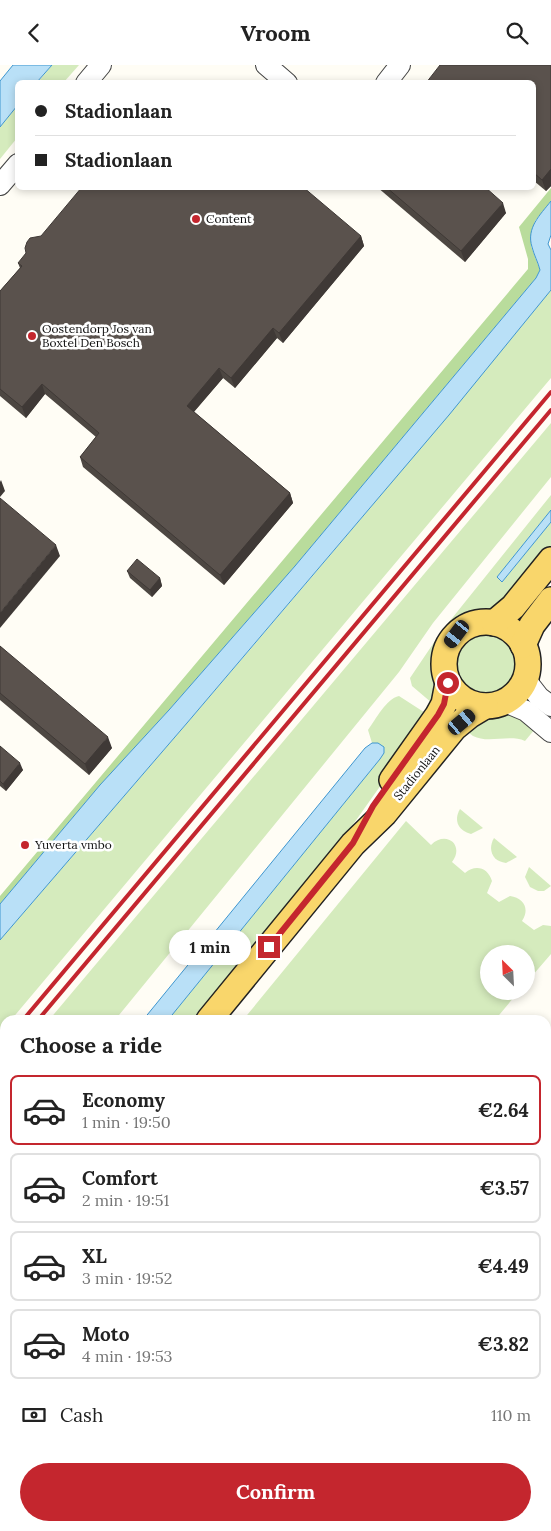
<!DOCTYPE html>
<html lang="en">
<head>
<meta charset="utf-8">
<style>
  body { margin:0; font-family:Lora,serif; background:#f2f2f2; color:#222; height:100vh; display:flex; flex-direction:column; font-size:19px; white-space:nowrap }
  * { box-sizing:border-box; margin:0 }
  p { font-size:16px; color:#767676 }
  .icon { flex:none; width:28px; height:28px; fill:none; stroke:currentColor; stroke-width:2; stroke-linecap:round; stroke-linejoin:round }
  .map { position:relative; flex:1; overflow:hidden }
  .drawer { position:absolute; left:0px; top:950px; width:551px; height:516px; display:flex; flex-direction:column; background:#fff; border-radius:15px 15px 0 0; box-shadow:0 2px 8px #0003 }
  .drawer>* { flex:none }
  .hud { position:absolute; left:15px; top:15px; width:521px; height:110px; border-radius:8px; box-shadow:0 2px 8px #0003; display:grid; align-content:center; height:110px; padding:0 20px; background:#fff }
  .needle { width:32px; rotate:336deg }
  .controls { position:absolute; left:480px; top:880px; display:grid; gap:10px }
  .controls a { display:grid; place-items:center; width:55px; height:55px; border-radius:50%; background:#fff; box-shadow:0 2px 8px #0003; font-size:25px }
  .end { position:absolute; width:22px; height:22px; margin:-11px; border:6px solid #c4262e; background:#fff; box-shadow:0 0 0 2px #fff }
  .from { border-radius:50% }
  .bubble { position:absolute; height:35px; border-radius:18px; background:#fff; box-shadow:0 2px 8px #0003; font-size:16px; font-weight:800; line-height:35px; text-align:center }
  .car { position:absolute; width:15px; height:30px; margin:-15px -8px; border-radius:6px; box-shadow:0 0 4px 1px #0007; background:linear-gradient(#222 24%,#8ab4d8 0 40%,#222 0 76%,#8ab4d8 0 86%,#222 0) }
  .hud b { display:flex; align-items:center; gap:18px; height:48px; font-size:19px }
  .hud b+b { border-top:1px solid #e0e0e0 }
  .hud i { width:12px; height:12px; background:#222 }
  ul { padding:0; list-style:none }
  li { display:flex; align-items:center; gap:15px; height:70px; margin:0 10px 8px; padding:0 10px; border:2px solid #e0e0e0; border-radius:8px }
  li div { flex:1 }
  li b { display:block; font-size:19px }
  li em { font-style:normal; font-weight:800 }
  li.selected { border-color:#c4262e }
  li>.icon { width:45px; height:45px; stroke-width:1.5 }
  h2 { padding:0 20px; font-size:22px; line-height:60px }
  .pay { display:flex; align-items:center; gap:12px; height:55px; padding:0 20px; font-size:19px }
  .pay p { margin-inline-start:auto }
  .cta { display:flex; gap:10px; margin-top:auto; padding:10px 20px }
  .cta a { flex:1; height:58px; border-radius:30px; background:#c4262e; color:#fff; font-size:20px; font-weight:800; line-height:58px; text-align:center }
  header { display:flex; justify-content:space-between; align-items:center; height:65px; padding:0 20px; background:#fff; font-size:22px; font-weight:800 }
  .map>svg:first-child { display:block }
</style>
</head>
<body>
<header><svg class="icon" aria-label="back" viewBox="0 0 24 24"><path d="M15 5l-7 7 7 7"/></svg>Vroom<svg class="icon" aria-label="search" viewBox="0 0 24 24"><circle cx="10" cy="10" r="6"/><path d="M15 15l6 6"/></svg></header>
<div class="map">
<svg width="551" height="1466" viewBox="0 0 551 1466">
  <rect width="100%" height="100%" fill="#fffdf5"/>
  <g fill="#d5ebbd">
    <polygon points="52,0 79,0 64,17 37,18"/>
    <polygon points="17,41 17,73 0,94 0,62"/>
    <path d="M551 225V313L11 955H5V962L0 968V875C186 660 371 445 551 225Z"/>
    <polygon points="551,358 551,412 433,558 399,607 115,955 49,955"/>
    <path d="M551 430V445L497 512 502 517 551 457V484L496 546C466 546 432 559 433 595 433 605 436 614 435 623 435 628 433 633 432 638L412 621 410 613 441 567Z"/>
    <circle cx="486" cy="599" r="29"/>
    <path d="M399 631 430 651 337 782 196 955H168L380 694 378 678H372L368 665C376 654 386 634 399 631Z"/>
    <path d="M507 648 514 650 535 664 525 676C509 669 488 679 473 671 470 669 467 665 464 663L483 651Z"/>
    <path d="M460 744 483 763 471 769C459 766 453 756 460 744Z"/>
    <path d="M406 756 431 780C446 765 465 780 452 797L465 808C475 799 488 802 492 816L487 828 499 837 510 831C524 833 530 844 522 856L534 865 543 860 551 861V889L526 918V889H489V926H519L495 955H243Z"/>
    <path d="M494 773 517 792 506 798C493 797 487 785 494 773Z"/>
    <polygon points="529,802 551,821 544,826 538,826 530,822 525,812"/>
    <polygon points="5,1007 5,1090 0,1096 0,1013"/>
    <polygon points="5,1154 5,1189 0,1195 0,1161"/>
    <polygon points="551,1449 551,1466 525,1466 529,1461 546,1461 546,1451"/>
    <polygon points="112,1461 174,1461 170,1466 108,1466"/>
    <polygon points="287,1461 337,1461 340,1466 287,1466"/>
    <polygon points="388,1461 471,1461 477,1466 386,1466"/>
  </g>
  <g fill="#b9dc9c">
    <polygon points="551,123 551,136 535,156 531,181 540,205 536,213 295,501 169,645 100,720 0,839 0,831 528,204 528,194 519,162"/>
    <polygon points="174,1461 287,1461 287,1466 170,1466"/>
  </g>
  <g fill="#b9e0f7" stroke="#3f96cf">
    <polygon points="13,0 52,0 37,17 18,18 17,41 0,62 0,16"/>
    <path d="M551 136V170L548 179 551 185V225L449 350 187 658 0 875V839L100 720 169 645 295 501 536 213 540 205C538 197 534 190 532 182 526 163 540 150 551 136Z"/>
    <polygon points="551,445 551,457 502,517 497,512"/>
    <polygon points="372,678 378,678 384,682 384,688 380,694 168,955 143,955 365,683"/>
    <polygon points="5,1123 5,1154 0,1161 0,1129"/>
  </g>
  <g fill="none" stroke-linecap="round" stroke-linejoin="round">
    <defs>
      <g id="minor">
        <polyline points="266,0 287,18"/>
        <polyline points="86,18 101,0"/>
        <polyline points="386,18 400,0"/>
        <polyline points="0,120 18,99"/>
        <polyline points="525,614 539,632 551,641"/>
        <polyline points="505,637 526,646 551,667"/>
      </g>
      <g id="major">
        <circle cx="486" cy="599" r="42"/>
        <polyline points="494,558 513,542 551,495"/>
        <polyline points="523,580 532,560 551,535"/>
        <polyline points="392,715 438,650 444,639 448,618"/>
        <polyline points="209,955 353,779 384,749 454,663 470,650 485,641"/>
        <polyline points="0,1212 5,1206"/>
      </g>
    </defs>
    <use href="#minor" stroke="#444" stroke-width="22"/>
    <use href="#major" stroke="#222" stroke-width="28"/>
    <use href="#minor" stroke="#fff" stroke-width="20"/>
    <use href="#major" stroke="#f9d66b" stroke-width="25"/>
    <g stroke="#c4262e" stroke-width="4">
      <polyline points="23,955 551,327"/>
      <polyline points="38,955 551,345"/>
      <polyline points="0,982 5,976"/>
      <polyline points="0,1000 5,994"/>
    </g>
  </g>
  <g fill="#4d4742">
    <polygon points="551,0 551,121 546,126 534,116 534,18"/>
    <polygon points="377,122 485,122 506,148 465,197"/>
    <polygon points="361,171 364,181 283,278 277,273 235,323 223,313 194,347 290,428 293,438 224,520 83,402 80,392 96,372 45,329 26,353 0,331 0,226 20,203 18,198"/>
    <polygon points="127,506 160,513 162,521 152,532 130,513"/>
    <polygon points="0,581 112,683 89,710 0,635"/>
    <polygon points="0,681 23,705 6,726 0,721"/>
    <polygon points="546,981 551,985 551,1430 546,1432"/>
  </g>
  <g fill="#3f3936">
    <polygon points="551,104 551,121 546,126 542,115"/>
    <polygon points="503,138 506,148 465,197 461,186"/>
    <polygon points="361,171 364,181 283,278 279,268"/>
    <polygon points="273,263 277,273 235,323 231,313"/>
    <polygon points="219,303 223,313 190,351 187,341"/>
    <polygon points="42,319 45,329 26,353 22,342"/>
    <polygon points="1,415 5,426 0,432 0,417"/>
    <polygon points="290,428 293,438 224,520 220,510"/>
    <polygon points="56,480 60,491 0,563 0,548"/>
    <polygon points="160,513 162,521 152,532 150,525"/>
    <polygon points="108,672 112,683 89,710 85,699"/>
    <polygon points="20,698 23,705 6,726 3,719"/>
  </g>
  <g fill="#5a524d" stroke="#3f3936">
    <polygon points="440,0 551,0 551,104 542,115 534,108 534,18 426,18"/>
    <polygon points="82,122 303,122 361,171 279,268 273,263 231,313 219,303 187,341 290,428 220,510 80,392 99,368 42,319 22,342 0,324 0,226 22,201 18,198 26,188 25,183 27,177 30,173 41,171"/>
    <polygon points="386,122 485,122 503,138 461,186"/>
    <polygon points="0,433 56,480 0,548"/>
    <polygon points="137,494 160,513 150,525 127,506"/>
    <polygon points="0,581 108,672 85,699 0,628"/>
    <polygon points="0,681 20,698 3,719 0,716"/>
    <polygon points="546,981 551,985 551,1415 546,1417"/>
  </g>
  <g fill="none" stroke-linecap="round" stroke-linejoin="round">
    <polyline stroke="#c4262e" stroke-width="6" points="269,882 353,778 373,741 438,650 444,639 448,618"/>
  </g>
  <g fill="#c4262e" stroke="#fff" stroke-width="2">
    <circle cx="196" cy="154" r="5"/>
    <circle cx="32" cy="271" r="5"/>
    <circle cx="25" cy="780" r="5"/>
  </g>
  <g text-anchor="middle" stroke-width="5" stroke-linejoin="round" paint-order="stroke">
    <g font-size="12" fill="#111" stroke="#fff" text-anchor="start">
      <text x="206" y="158">Content</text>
      <text x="42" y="268">Oostendorp Jos van<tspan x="42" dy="14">Boxtel Den Bosch</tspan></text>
      <text x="35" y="784">Yuverta vmbo</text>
    </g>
    <g font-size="12" fill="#111" stroke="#fff">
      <text transform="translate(417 708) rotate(-51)" y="4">Stadionlaan</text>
    </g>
  </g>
</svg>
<div class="controls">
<a><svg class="needle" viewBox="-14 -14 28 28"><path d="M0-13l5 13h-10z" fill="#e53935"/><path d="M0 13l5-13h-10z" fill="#767676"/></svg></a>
</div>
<i class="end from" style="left:448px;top:618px"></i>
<i class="end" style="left:269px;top:882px"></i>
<div class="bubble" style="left:169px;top:865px;width:82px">1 min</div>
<i class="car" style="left:457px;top:569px;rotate:217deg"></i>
<i class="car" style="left:462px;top:657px;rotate:50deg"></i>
<div class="hud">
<b><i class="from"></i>Stadionlaan</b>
<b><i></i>Stadionlaan</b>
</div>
<section class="drawer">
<h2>Choose a ride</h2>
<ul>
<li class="selected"><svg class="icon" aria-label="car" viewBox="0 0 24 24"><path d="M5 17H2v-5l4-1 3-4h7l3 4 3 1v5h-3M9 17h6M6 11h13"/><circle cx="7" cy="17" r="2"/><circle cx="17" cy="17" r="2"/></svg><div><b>Economy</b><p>1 min · 19:50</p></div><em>€2.64</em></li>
<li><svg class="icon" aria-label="car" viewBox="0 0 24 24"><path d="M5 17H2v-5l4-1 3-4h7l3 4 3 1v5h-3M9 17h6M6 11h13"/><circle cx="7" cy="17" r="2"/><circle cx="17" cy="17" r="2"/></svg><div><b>Comfort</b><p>2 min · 19:51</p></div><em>€3.57</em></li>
<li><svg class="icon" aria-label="car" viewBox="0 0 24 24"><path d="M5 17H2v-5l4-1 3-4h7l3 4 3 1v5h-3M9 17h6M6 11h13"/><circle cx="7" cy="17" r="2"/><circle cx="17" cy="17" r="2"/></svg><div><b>XL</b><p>3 min · 19:52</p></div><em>€4.49</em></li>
<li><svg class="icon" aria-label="car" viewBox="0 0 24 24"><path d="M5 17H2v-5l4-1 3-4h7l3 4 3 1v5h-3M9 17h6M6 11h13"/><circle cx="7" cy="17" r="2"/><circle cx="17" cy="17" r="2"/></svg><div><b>Moto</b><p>4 min · 19:53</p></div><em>€3.82</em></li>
</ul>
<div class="pay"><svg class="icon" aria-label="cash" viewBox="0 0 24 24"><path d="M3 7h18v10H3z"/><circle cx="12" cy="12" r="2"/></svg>Cash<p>110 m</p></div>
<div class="cta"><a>Confirm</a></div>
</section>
</div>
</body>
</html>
